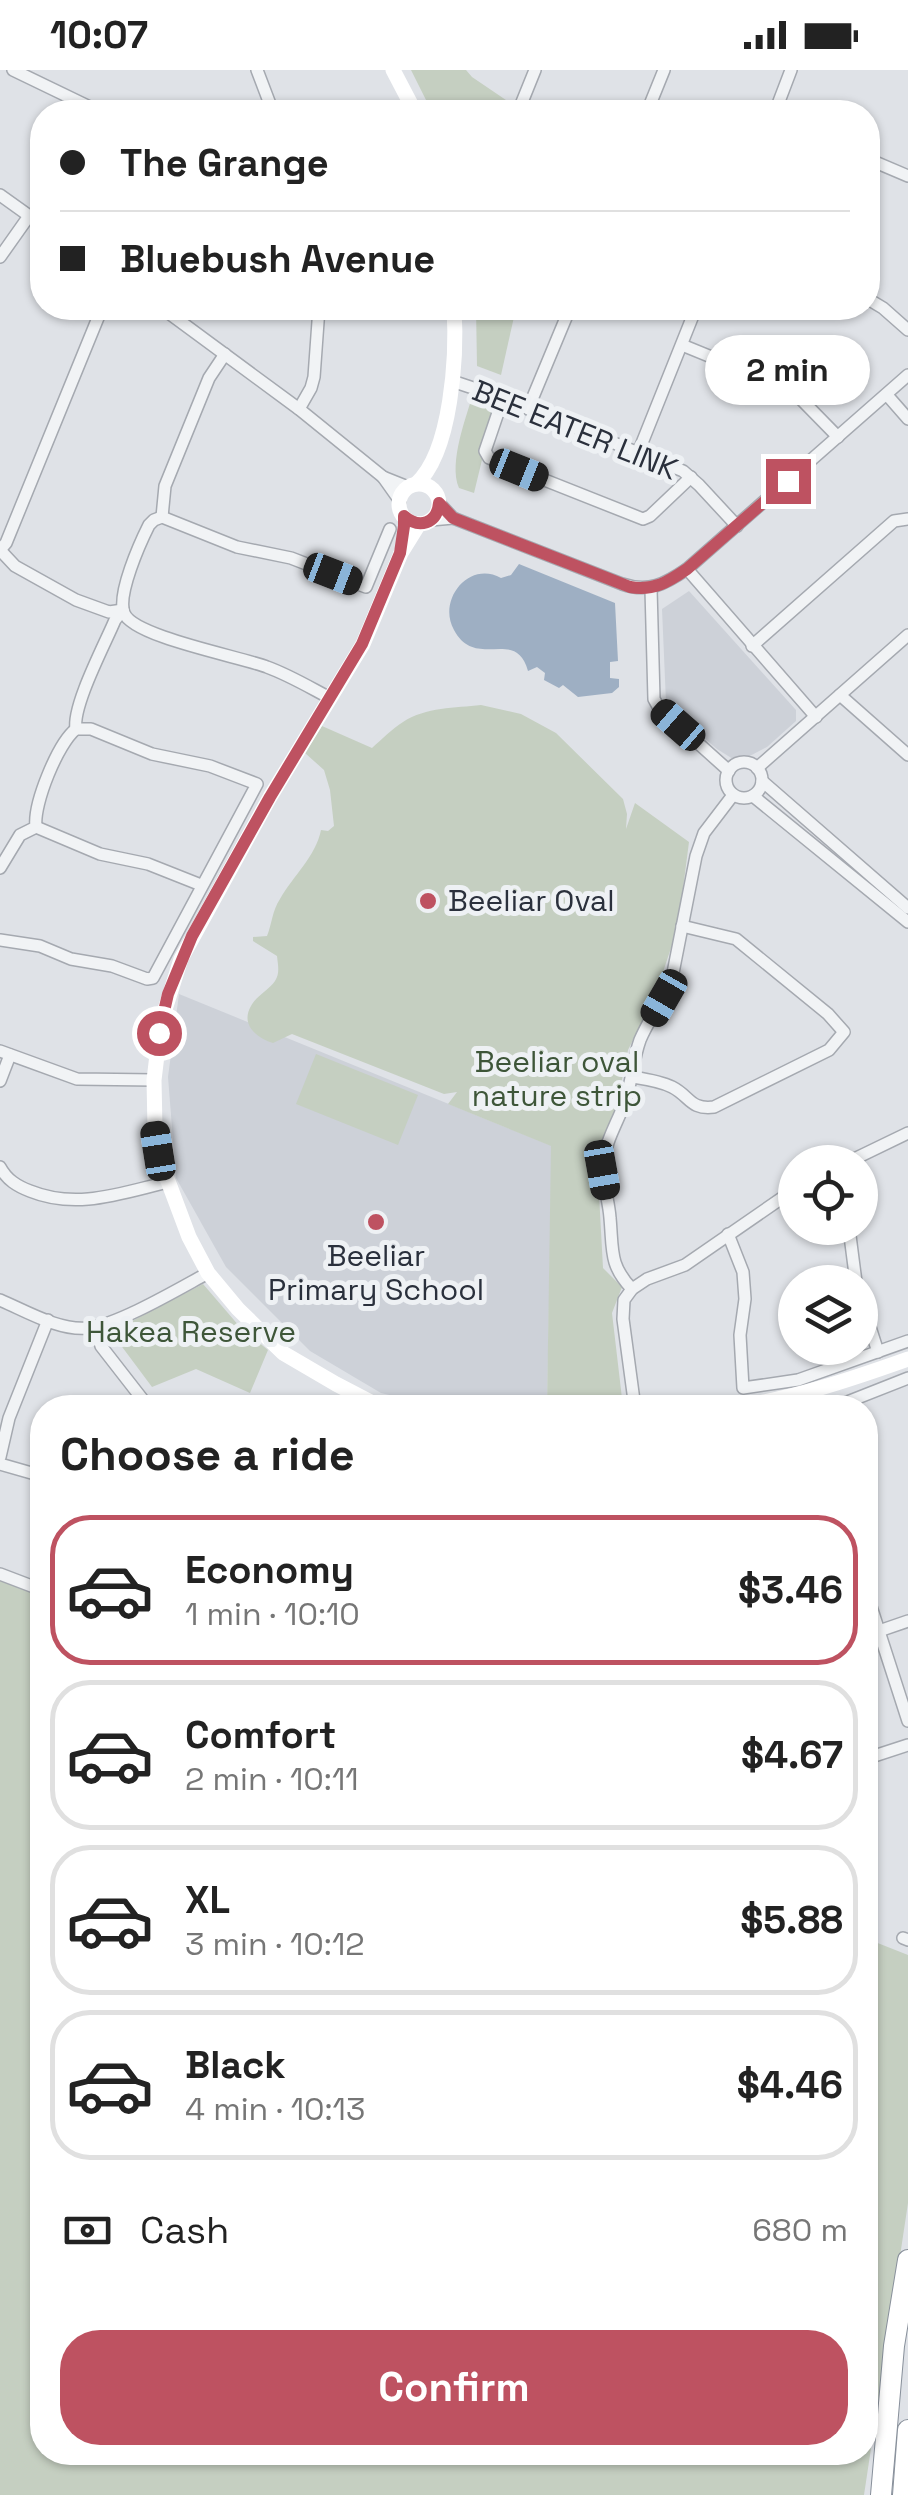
<!DOCTYPE html>
<html lang="en">
<head>
<meta charset="utf-8">
<style>
  body { margin:0; font-family:"Space Grotesk",sans-serif; background:#f6f6f6; color:#222; height:100vh; display:flex; flex-direction:column; font-size:38px; white-space:nowrap }
  * { box-sizing:border-box; margin:0 }
  p { font-size:32px; color:#767676 }
  .icon { flex:none; width:55px; height:55px; fill:none; stroke:currentColor; stroke-width:2; stroke-linecap:round; stroke-linejoin:round }
  .map { position:relative; flex:1; overflow:hidden }
  .sheet { position:absolute; left:30px; top:1325px; width:848px; height:1070px; display:flex; flex-direction:column; background:#fff; border-radius:40px; box-shadow:0 2px 8px #0004 }
  .sheet>* { flex:none }
  .hud { position:absolute; left:30px; top:30px; width:850px; height:220px; border-radius:40px; box-shadow:0 2px 8px #0004; display:grid; align-content:center; height:220px; padding:0 30px; background:#fff }
  .controls { position:absolute; left:778px; top:1075px; display:grid; gap:20px }
  .controls a { display:grid; place-items:center; width:100px; height:100px; border-radius:50%; background:#fff; box-shadow:0 2px 8px #0004; font-size:50px }
  .end { position:absolute; width:45px; height:45px; margin:-22px; border:12px solid #be5261; background:#fff; box-shadow:0 0 0 5px #fff }
  .from { border-radius:50% }
  .bubble { position:absolute; height:70px; border-radius:35px; background:#fff; box-shadow:0 2px 8px #0004; font-size:32px; font-weight:600; line-height:70px; text-align:center }
  .car { position:absolute; width:30px; height:60px; margin:-30px -15px; border-radius:12px; box-shadow:0 0 8px 2px #0007; background:linear-gradient(#222 24%,#8ab4d8 0 40%,#222 0 76%,#8ab4d8 0 86%,#222 0) }
  .hud b { display:flex; align-items:center; gap:35px; height:95px; font-size:38px }
  .hud b+b { border-top:2px solid #e0e0e0 }
  .hud i { width:25px; height:25px; background:#222 }
  ul { padding:0; list-style:none }
  li { display:flex; align-items:center; gap:30px; height:150px; margin:0 20px 15px; padding:0 10px; border:5px solid #e0e0e0; border-radius:40px }
  li div { flex:1 }
  li b { display:block; font-size:38px }
  li em { font-style:normal; font-weight:600 }
  li.selected { border-color:#be5261 }
  li>.icon { width:90px; height:90px; stroke-width:1.5 }
  h2 { padding:0 30px; font-size:45px; line-height:120px }
  .pay { display:flex; align-items:center; gap:25px; height:110px; padding:0 30px; font-size:38px }
  .pay p { margin-inline-start:auto }
  .action { display:flex; gap:20px; margin-top:auto; padding:20px 30px }
  .action a { flex:1; height:115px; border-radius:40px; background:#be5261; color:#fff; font-size:40px; font-weight:600; line-height:115px; text-align:center }
  .status { display:flex; justify-content:space-between; align-items:center; height:70px; padding:0 50px; background:#fff; direction:ltr }
  .status svg { height:28px; fill:currentColor }
  .map>svg:first-child { display:block }
</style>
</head>
<body>
<div class="status"><b>10:07</b><svg viewBox="0 0 49 12"><path d="M0 12V9h3v3zM5 12V6h3v6zM10 12V3h3v9zM15 12V0h3v12zM26 1h20v11H26zM47 4h2v5h-2z"/></svg></div>
<div class="map">
<svg width="908" height="2425" viewBox="0 0 908 2425">
  <rect width="100%" height="100%" fill="#dfe2e7"/>
  <g fill="#cdd1d8">
    <polygon points="689,521 796,640 796,651 767,677 742,690 733,689 717,679 668,637 666,632 662,539"/>
    <polygon points="179,924 552,1076 547,1337 439,1337 381,1323 310,1281 226,1197 176,1108 168,1007"/>
  </g>
  <g fill="#c5cfc1">
    <polygon points="411,0 466,0 472,7 512,34 509,42 432,42"/>
    <polygon points="476,238 516,238 501,305 477,296"/>
    <path d="M474 320 493 326 496 332 474 423 459 418C448 392 467 346 474 320Z"/>
    <path d="M481 635 521 644 556 663 623 729 627 744 626 759 635 733 689 772 678 857 656 923 628 980 615 1044 597 1087 603 1198 622 1217 612 1243 623 1337H547L551 1076 448 1034 457 1022 444 1024 292 964 273 973C257 968 240 955 251 936 256 926 269 920 275 911 280 903 278 896 277 886L253 871V867L267 866C272 854 272 841 280 829 293 806 316 786 321 760L328 761 334 756 330 720 324 700 305 683 322 656 372 678C382 669 392 659 403 652 426 637 455 638 481 635Z"/>
    <polygon points="316,984 418,1025 398,1075 296,1034"/>
    <polygon points="203,1214 240,1257 268,1280 250,1323 196,1299 152,1317 111,1262"/>
    <polygon points="0,1509 42,1526 42,2382 865,2382 865,1868 908,1885 908,2133 864,2425 0,2425"/>
  </g>
  <path fill="#9eafc3" d="M519 494 615 533 618 591 610 592V608L619 609V617L612 623 578 627 563 615 559 618 544 610 545 603 537 597 528 601C516 556 476 601 454 560 437 530 469 490 501 508L511 505Z"/>
  <g fill="none" stroke-linecap="round" stroke-linejoin="round">
    <defs>
      <g id="street">
        <polyline points="13,0 100,42"/>
        <polyline points="257,0 273,42"/>
        <polyline points="518,42 535,0"/>
        <polyline points="647,42 664,0"/>
        <polyline points="775,42 791,0"/>
        <polyline points="868,89 908,106"/>
        <polyline points="0,125 42,155"/>
        <polyline points="0,187 29,146"/>
        <polyline points="868,229 883,238 908,260"/>
        <polyline points="162,238 299,339 383,407 408,417"/>
        <polyline points="682,275 792,320 838,367"/>
        <polyline points="452,311 503,328 683,401 699,415 737,456"/>
        <polyline points="887,325 908,349"/>
        <polyline points="503,328 485,381 489,388 643,449 650,446 691,407"/>
        <polyline points="299,339 311,318 314,307 319,238"/>
        <polyline points="528,339 570,238"/>
        <polyline points="638,383 696,238"/>
        <polyline points="383,407 400,431"/>
        <path d="M439 433 453 448 622 514C649 523 665 514 687 499L908 305"/>
        <polyline points="162,447 165,416 209,308 225,284"/>
        <polyline points="431,450 453,448"/>
        <polyline points="0,480 6,473 102,238"/>
        <polyline points="0,480 15,496 76,530 109,542 123,540"/>
        <polyline points="687,499 816,647"/>
        <polyline points="651,519 654,629 659,638 729,701"/>
        <polyline points="752,576 894,451 908,449"/>
        <polyline points="840,625 908,685"/>
        <path d="M330 628C309 617 289 605 267 597 242 587 133 567 124 543 117 524 140 473 149 455L154 450 162 447 237 477 291 488 366 517 390 459"/>
        <path d="M76 659C72 636 105 574 115 550L123 540"/>
        <circle cx="744" cy="710" r="18"/>
        <polyline points="757,698 908,565"/>
        <polyline points="762,711 908,838"/>
        <polyline points="753,726 908,852"/>
        <polyline points="36,757 100,784 148,794 201,815"/>
        <path d="M0 798 20 765 36 757C33 734 58 673 76 659H91L152 684 210 696 257 714 153 908 147 909 112 896 71 889 40 876 0 870"/>
        <polyline points="0,981 77,1009 154,1010"/>
        <path d="M632 1007C645 1009 660 1011 672 1017 690 1026 690 1040 714 1037L829 980 844 962 828 944 736 869 682 856"/>
        <polyline points="0,1011 10,985"/>
        <polyline points="848,1092 908,1063"/>
        <path d="M0 1097C7 1110 17 1116 30 1121 77 1140 121 1123 168 1112"/>
        <polyline points="849,1158 856,1212"/>
        <polyline points="728,1164 743,1202 745,1229 740,1265 743,1318 798,1310 908,1271"/>
        <path d="M632 1219C609 1195 613 1180 610 1148 609 1131 602 1112 603 1095 605 1073 615 1057 623 1037 632 1016 632 992 640 970 649 949 663 930 672 908L696 786 704 763 733 725"/>
        <polyline points="860,1226 878,1282"/>
        <path d="M0 1230C26 1241 59 1261 88 1258 118 1255 180 1218 208 1203"/>
        <polyline points="95,1256 101,1276 143,1330 145,1338"/>
        <polyline points="244,1337 245,1338"/>
        <polyline points="635,1338 623,1249 624,1230 632,1219 647,1209 685,1195 795,1119"/>
        <polyline points="832,1338 908,1308"/>
        <polyline points="0,1387 9,1348 48,1250"/>
        <polyline points="0,1394 42,1406"/>
        <polyline points="0,1504 42,1520"/>
        <polyline points="865,1518 908,1651"/>
        <polyline points="879,1561 908,1551"/>
        <polyline points="865,1689 908,1675"/>
        <polyline points="903,1868 908,1870"/>
      </g>
      <g id="highway">
        <polyline points="881,2425 894,2276 908,2190"/>
        <polyline points="903,2425 908,2360"/>
      </g>
    </defs>
    <use href="#street" stroke="#a5a9b0" stroke-width="14"/>
    <use href="#highway" stroke="#88909b" stroke-width="22"/>
    <use href="#street" stroke="#f1f3f5" stroke-width="11"/>
    <g stroke="#fff" stroke-width="15">
      <polyline points="393,0 415,42"/>
      <path d="M416 414C452 382 457 284 454 238"/>
      <circle cx="419" cy="434" r="20"/>
      <polyline points="382,1338 336,1314 283,1283 238,1239 208,1203 189,1167 162,1095 155,1058 154,1010 161,952 181,889 270,727 363,574 401,483 419,454"/>
      <path d="M730 1338C792 1329 849 1310 908 1289"/>
    </g>
    <use href="#highway" stroke="#fff" stroke-width="20"/>
  </g>
  <g fill="none" stroke-linecap="round" stroke-linejoin="round">
    <path stroke="#be5261" stroke-width="12" d="M159 963 168 924 192 866 270 727 362 574 400 483 404 456V446C419 459 437 454 439 433L453 448 630 517C654 521 668 512 687 499L788 411"/>
  </g>
  <g fill="#be5261" stroke="#eef1f4" stroke-width="4">
    <circle cx="428" cy="831" r="10"/>
    <circle cx="376" cy="1152" r="10"/>
  </g>
  <g text-anchor="middle" stroke-width="10" stroke-linejoin="round" paint-order="stroke">
    <g font-size="30" fill="#2a303c" stroke="#eef1f4">
      <text transform="translate(575 360) rotate(22)" y="10">BEE EATER LINK</text>
    </g>
    <g font-size="30" fill="#2a303c" stroke="#eef1f4" text-anchor="start">
      <text x="448" y="841">Beeliar Oval</text>
      <text x="376" y="1196" text-anchor="middle">Beeliar<tspan x="376" dy="34">Primary School</tspan></text>
    </g>
    <g font-size="30" fill="#3e5639" stroke="#eef1f4">
      <text x="557" y="1002">Beeliar oval<tspan x="557" dy="34">nature strip</tspan></text>
      <text x="191" y="1272">Hakea Reserve</text>
    </g>
  </g>
</svg>
<div class="controls">
<a><svg class="icon" aria-label="locate" viewBox="0 0 24 24"><circle cx="12" cy="12" r="6"/><path d="M12 2v4M12 18v4M2 12h4M18 12h4"/></svg></a>
<a><svg class="icon" aria-label="layers" viewBox="0 0 24 24"><path d="M12 4l9 5-9 5-9-5zM3 14l9 5 9-5"/></svg></a>
</div>
<i class="end from" style="left:159px;top:963px"></i>
<i class="end" style="left:788px;top:411px"></i>
<div class="bubble" style="left:705px;top:265px;width:165px">2 min</div>
<i class="car" style="left:519px;top:400px;rotate:112deg"></i>
<i class="car" style="left:333px;top:504px;rotate:111deg"></i>
<i class="car" style="left:678px;top:655px;rotate:311deg"></i>
<i class="car" style="left:664px;top:928px;rotate:210deg"></i>
<i class="car" style="left:158px;top:1081px;rotate:351deg"></i>
<i class="car" style="left:602px;top:1100px;rotate:170deg"></i>
<div class="hud">
<b><i class="from"></i>The Grange</b>
<b><i></i>Bluebush Avenue</b>
</div>
<section class="sheet">
<h2>Choose a ride</h2>
<ul>
<li class="selected"><svg class="icon" aria-label="car" viewBox="0 0 24 24"><path d="M5 17H2v-5l4-1 3-4h7l3 4 3 1v5h-3M9 17h6M6 11h13"/><circle cx="7" cy="17" r="2"/><circle cx="17" cy="17" r="2"/></svg><div><b>Economy</b><p>1 min · 10:10</p></div><em>$3.46</em></li>
<li><svg class="icon" aria-label="car" viewBox="0 0 24 24"><path d="M5 17H2v-5l4-1 3-4h7l3 4 3 1v5h-3M9 17h6M6 11h13"/><circle cx="7" cy="17" r="2"/><circle cx="17" cy="17" r="2"/></svg><div><b>Comfort</b><p>2 min · 10:11</p></div><em>$4.67</em></li>
<li><svg class="icon" aria-label="car" viewBox="0 0 24 24"><path d="M5 17H2v-5l4-1 3-4h7l3 4 3 1v5h-3M9 17h6M6 11h13"/><circle cx="7" cy="17" r="2"/><circle cx="17" cy="17" r="2"/></svg><div><b>XL</b><p>3 min · 10:12</p></div><em>$5.88</em></li>
<li><svg class="icon" aria-label="car" viewBox="0 0 24 24"><path d="M5 17H2v-5l4-1 3-4h7l3 4 3 1v5h-3M9 17h6M6 11h13"/><circle cx="7" cy="17" r="2"/><circle cx="17" cy="17" r="2"/></svg><div><b>Black</b><p>4 min · 10:13</p></div><em>$4.46</em></li>
</ul>
<div class="pay"><svg class="icon" aria-label="cash" viewBox="0 0 24 24"><path d="M3 7h18v10H3z"/><circle cx="12" cy="12" r="2"/></svg>Cash<p>680 m</p></div>
<div class="action"><a>Confirm</a></div>
</section>
</div>
</body>
</html>
